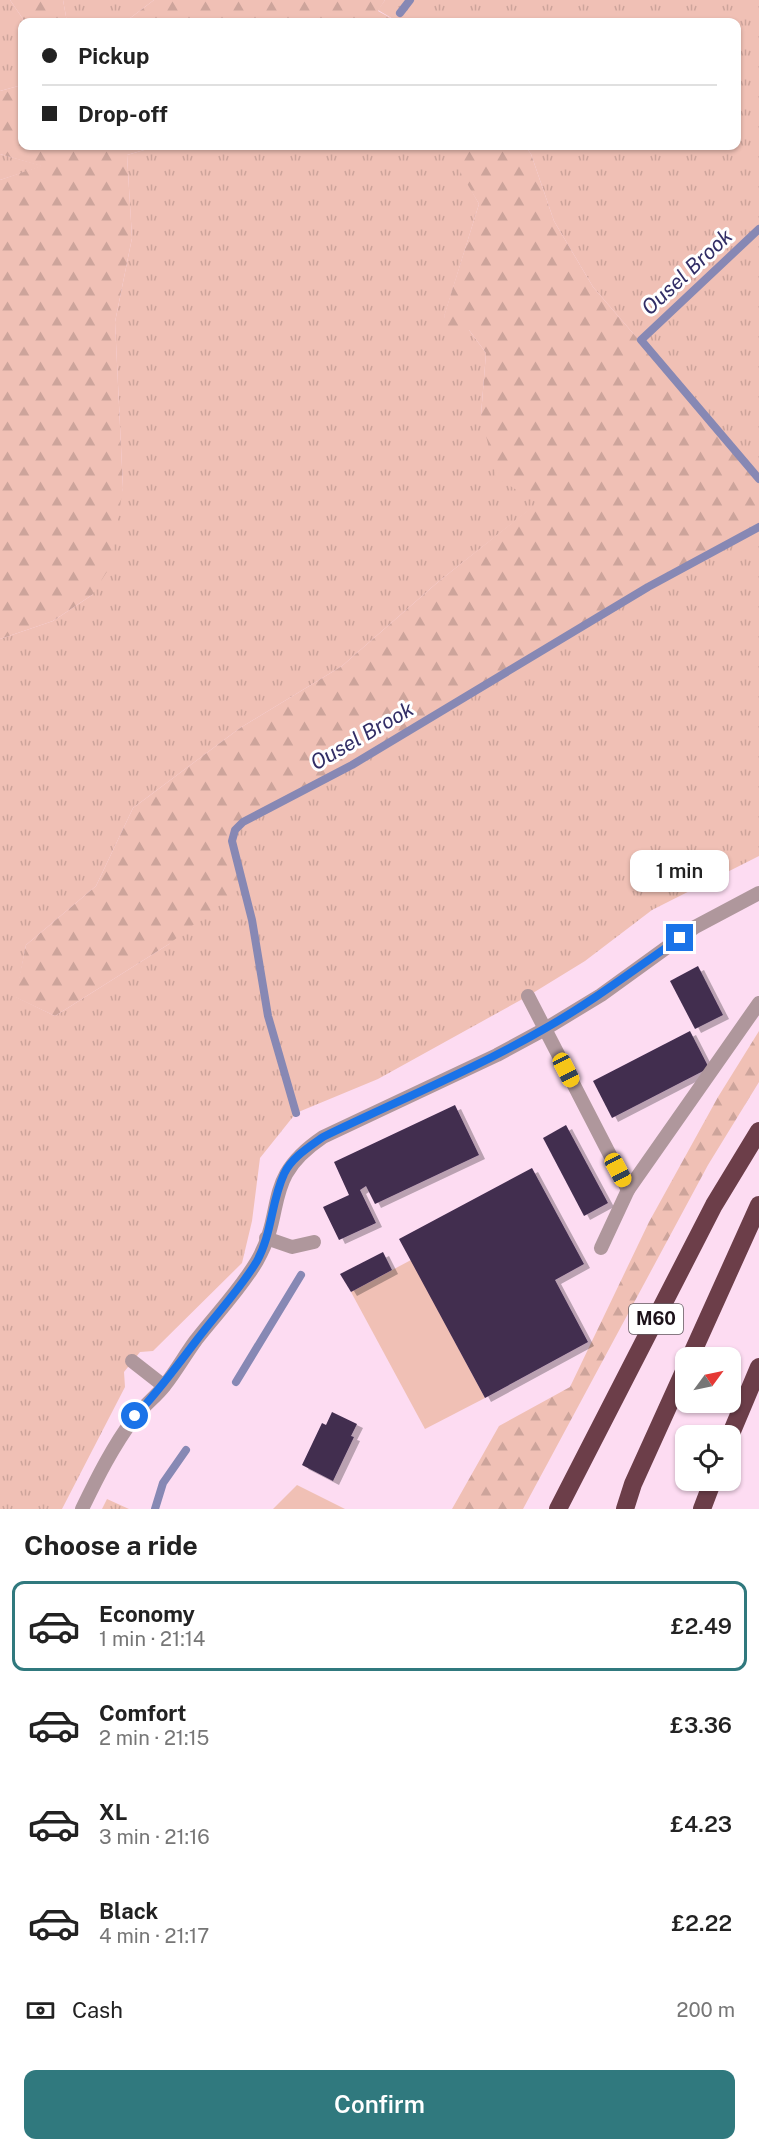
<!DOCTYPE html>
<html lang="en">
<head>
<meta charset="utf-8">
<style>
  body { margin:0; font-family:"Public Sans",sans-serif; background:#f2f2f2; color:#222; height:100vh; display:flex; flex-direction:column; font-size:22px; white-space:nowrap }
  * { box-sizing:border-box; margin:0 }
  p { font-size:20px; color:#767676 }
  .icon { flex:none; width:33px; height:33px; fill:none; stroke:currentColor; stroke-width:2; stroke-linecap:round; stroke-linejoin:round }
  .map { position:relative; height:1509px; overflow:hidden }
  .panel { display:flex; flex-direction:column; background:#fff; flex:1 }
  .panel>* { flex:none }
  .top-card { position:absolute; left:18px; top:18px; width:723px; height:132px; border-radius:12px; box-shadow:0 2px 4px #0004; display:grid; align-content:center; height:132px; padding:0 24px; background:#fff }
  .needle { width:39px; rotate:57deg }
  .buttons { position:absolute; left:675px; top:1347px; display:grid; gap:12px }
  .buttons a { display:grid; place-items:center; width:66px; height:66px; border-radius:12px; background:#fff; box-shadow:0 2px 4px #0004; font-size:30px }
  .end { position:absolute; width:27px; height:27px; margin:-14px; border:8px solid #1a73e8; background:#fff; box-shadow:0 0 0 3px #fff }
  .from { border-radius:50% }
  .bubble { position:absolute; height:42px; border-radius:12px; background:#fff; box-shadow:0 2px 4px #0004; font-size:20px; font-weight:600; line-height:42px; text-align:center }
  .car { position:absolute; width:18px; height:36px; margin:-18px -9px; border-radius:8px; box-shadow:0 0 4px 2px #0007; background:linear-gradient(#f5c518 24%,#345 0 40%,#f5c518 0 76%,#345 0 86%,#f5c518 0) }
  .top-card b { display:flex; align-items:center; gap:21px; height:57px; font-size:22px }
  .top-card b+b { border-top:2px solid #e0e0e0 }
  .top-card i { width:15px; height:15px; background:#222 }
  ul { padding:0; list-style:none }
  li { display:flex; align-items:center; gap:18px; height:90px; margin:0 12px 9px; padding:0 12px; border:3px solid transparent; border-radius:12px }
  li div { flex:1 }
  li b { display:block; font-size:22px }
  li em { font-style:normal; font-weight:600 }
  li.active { border-color:#30797e }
  li>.icon { width:54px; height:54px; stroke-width:1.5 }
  h2 { padding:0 24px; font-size:27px; line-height:72px }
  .pay { display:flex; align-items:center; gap:15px; height:66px; padding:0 24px; font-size:22px }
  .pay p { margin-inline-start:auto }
  .primary-button { display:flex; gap:12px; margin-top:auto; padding:12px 24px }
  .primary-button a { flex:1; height:69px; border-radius:12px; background:#30797e; color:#fff; font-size:24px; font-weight:600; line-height:69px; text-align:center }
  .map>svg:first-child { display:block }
</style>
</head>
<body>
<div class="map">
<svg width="759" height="1509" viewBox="0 0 759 1509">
  <defs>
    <pattern id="grass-tufts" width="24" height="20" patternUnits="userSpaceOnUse" patternTransform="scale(1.5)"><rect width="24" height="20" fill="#f0c0b5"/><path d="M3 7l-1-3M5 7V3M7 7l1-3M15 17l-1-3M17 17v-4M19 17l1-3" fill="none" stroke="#cda49b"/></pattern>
    <pattern id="forest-firs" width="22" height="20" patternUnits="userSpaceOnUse" patternTransform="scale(1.5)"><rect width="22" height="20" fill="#f0c0b5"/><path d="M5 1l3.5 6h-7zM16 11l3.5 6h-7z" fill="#cda49b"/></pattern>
    <filter id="shadow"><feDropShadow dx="6" dy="4" stdDeviation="0" flood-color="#0004"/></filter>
  </defs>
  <rect width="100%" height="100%" fill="#fddcf2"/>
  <g fill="url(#grass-tufts)">
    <polygon points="0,0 10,0 25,22 22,22 22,85 0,91"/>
    <polygon points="63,0 154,0 125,22 67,22"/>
    <polygon points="385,0 759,0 759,479 593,287 554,221 531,154 525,146 736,146 736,22 398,22 378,10"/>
    <polygon points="158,146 445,146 448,148 479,204 444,317 469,330 486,353 481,415 538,503 438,582 342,666 240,728 133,808 96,886 26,945 16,997 55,1016 169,944 232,841 235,830 243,822 352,765 648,587 759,527 759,856 652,910 585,961 528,996 378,1079 296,1113 260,1158 252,1221 242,1263 153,1351 140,1352 124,1372 125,1387 62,1509 0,1509 0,639 53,621 92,595 123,488 115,322 132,238 127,155"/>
    <polygon points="0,154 43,166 0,180"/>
    <polygon points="107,1499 129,1509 102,1509"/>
  </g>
  <g fill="url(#forest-firs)">
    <polygon points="10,0 63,0 67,22 25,22"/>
    <polygon points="154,0 385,0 378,11 398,22 125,22"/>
    <polygon points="22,85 22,146 158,146 127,155 132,238 115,322 123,488 110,567 92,595 53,621 0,639 0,180 41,166 0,154 0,91"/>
    <path d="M445 146H525L531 154 554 221 593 287 759 479V527L648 587 352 765 243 822C226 840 238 863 244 885L169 944 55 1016 15 997 26 945 96 886 133 808 240 728 342 666 438 582 537 503 496 477 481 415 486 353 469 330 455 331 446 325 444 316 479 204Z"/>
    <polygon points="759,1031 759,1082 708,1165 523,1509 452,1509 499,1426 570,1387 649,1222 718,1097"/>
  </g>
  <g fill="#f0c0b5">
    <polygon points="411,1260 485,1398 425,1429 351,1292"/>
    <polygon points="297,1485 345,1509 273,1509"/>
  </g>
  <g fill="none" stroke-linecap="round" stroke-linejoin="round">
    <g stroke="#8788b4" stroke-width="8">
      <polyline points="400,13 410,0"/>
      <polyline points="759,229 641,340 759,479"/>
      <polyline points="296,1113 268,1016 252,920 232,841 235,830 243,822 352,765 648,587 759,527"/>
      <polyline points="236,1382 301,1275"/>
      <polyline points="155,1509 163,1483 186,1450"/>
    </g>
  </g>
  <g fill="#422d50" filter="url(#shadow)">
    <polygon points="698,966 723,1015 695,1029 670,981"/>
    <polygon points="690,1031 709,1068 612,1118 593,1081"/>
    <polygon points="455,1105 479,1155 375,1204 366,1186 360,1190 376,1223 339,1240 323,1207 349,1195 334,1162"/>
    <polygon points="566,1125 608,1203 584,1216 543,1138"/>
    <polygon points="532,1168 584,1264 555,1280 588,1342 485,1398 399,1239"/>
    <polygon points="383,1252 392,1270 351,1292 340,1274"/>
    <polygon points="332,1412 357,1424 351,1436 354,1437 333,1481 302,1465 322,1423 326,1425"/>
  </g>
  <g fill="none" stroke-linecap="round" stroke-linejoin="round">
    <g stroke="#af979c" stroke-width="14">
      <polyline points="528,996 628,1190 759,1003"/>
      <polyline points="266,1238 292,1247 314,1242"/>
      <polyline points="601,1248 628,1190"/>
      <polyline points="132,1361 164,1386"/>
      <path d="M82 1509C97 1478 113 1446 134 1418 143 1406 156 1397 165 1385 176 1371 185 1355 196 1340 217 1313 240 1290 257 1261 287 1208 261 1179 323 1137L497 1055 545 1029 601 995 695 927 759 893"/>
    </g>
    <g stroke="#6c3e49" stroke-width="18">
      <polyline points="690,1358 759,1205"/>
      <polyline points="730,1436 759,1367"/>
      <polyline points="558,1509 714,1205 759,1131"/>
      <polyline points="625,1509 633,1484 686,1367"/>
      <polyline points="702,1509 713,1480"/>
    </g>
  </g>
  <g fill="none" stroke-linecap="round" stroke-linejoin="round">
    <path stroke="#1a73e8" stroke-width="8" d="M135 1416C158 1392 176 1367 196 1341 216 1314 239 1291 257 1261 272 1234 271 1202 284 1174 291 1158 309 1147 323 1137 397 1101 473 1070 544 1029 592 1002 635 969 680 938"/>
  </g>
  <g text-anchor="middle" stroke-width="6" stroke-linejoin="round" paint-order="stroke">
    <rect fill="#fff" stroke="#60585e" stroke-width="1.5" x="629" y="1304" width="54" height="30" rx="4.5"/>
    <g font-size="18" font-weight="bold" fill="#1c1119">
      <text x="656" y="1325">M60</text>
    </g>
    <g font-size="21" font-style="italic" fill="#322e66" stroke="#fff">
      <text transform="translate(687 272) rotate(-43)" y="7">Ousel Brook</text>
      <text transform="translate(362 736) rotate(-30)" y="7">Ousel Brook</text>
    </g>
  </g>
</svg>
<div class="buttons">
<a><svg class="needle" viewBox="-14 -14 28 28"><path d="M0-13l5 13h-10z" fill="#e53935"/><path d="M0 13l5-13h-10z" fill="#767676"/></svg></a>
<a><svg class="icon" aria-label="locate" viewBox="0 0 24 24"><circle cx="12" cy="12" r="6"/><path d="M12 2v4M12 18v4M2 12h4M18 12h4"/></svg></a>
</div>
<i class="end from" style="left:135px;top:1416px"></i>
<i class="end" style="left:680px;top:938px"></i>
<div class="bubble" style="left:630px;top:850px;width:99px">1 min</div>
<i class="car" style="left:566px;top:1070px;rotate:153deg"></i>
<i class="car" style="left:618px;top:1170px;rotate:152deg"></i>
<div class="top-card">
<b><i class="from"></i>Pickup</b>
<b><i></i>Drop-off</b>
</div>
</div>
<section class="panel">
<h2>Choose a ride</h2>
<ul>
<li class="active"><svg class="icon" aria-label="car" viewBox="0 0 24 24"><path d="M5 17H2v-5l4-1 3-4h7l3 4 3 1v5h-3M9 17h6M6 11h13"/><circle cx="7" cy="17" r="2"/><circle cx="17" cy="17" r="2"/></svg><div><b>Economy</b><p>1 min · 21:14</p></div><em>£2.49</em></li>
<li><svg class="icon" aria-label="car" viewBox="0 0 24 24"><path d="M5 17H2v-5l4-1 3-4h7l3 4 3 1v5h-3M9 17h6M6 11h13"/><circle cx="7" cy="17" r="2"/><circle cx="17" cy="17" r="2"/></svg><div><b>Comfort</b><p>2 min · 21:15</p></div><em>£3.36</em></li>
<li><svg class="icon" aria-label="car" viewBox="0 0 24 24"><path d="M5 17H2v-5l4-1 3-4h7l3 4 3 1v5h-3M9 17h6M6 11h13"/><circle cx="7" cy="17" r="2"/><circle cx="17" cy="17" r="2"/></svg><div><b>XL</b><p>3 min · 21:16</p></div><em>£4.23</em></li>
<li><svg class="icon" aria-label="car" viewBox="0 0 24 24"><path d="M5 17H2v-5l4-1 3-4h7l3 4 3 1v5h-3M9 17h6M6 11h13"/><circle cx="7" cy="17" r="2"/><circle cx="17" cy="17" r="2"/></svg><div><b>Black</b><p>4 min · 21:17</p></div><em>£2.22</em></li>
</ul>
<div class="pay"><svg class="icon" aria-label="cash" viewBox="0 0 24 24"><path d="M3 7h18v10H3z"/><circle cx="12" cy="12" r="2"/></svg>Cash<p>200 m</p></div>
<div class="primary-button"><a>Confirm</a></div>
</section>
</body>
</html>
